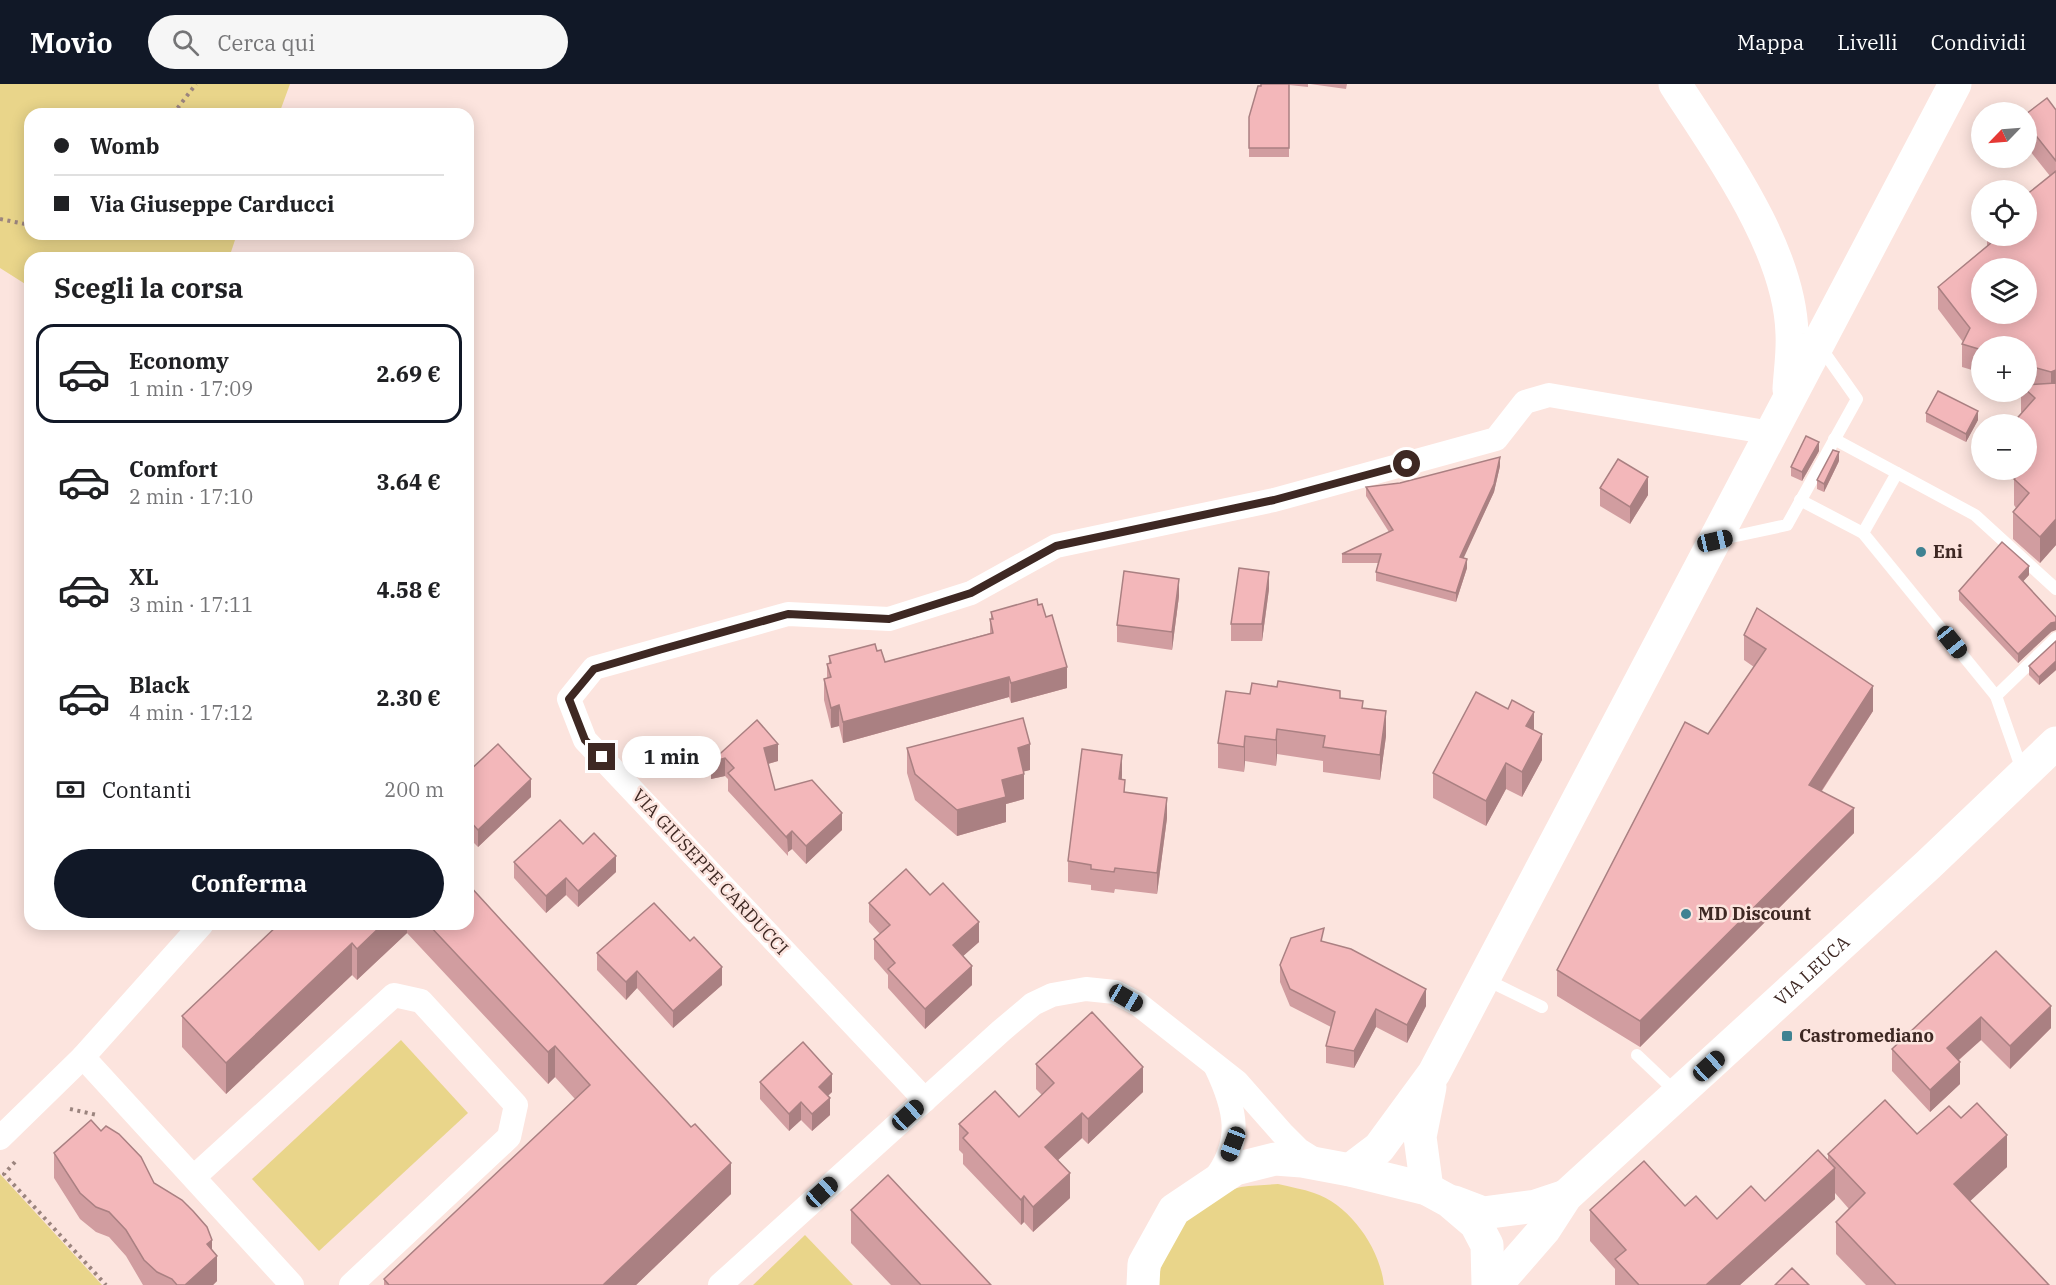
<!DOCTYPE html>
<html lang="it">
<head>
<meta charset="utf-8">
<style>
  body { margin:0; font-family:"IBM Plex Serif",serif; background:#f6f6f6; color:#202124; height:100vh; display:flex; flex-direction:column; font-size:22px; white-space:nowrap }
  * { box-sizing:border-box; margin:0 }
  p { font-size:20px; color:#757577 }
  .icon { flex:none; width:33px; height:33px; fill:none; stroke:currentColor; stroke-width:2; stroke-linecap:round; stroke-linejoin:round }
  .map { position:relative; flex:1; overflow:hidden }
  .details { position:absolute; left:24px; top:168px; width:450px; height:678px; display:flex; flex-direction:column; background:#fff; border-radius:18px; box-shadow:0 3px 15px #0003 }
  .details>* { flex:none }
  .top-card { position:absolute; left:24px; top:24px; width:450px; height:132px; border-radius:18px; box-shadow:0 3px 15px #0003; display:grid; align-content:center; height:132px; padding:0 30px; background:#fff }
  .needle { width:39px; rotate:245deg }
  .tools { position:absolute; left:1971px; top:18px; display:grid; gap:12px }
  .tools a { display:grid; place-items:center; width:66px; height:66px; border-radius:50%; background:#fff; box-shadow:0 3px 15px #0003; font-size:30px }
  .end { position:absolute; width:27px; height:27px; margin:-14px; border:8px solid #3e2823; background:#fff; box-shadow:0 0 0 3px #fff }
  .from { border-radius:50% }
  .bubble { position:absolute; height:42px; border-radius:21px; background:#fff; box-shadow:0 3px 15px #0003; font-size:20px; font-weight:700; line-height:42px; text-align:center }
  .car { position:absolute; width:18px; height:36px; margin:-18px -9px; border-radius:8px; box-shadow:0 0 4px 2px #0007; background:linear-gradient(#222 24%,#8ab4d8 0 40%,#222 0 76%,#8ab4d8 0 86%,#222 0) }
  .top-card b { display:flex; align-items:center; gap:21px; height:57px; font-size:22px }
  .top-card b+b { border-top:2px solid #e0e0e0 }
  .top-card i { width:15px; height:15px; background:#202124 }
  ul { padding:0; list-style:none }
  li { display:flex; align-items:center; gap:18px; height:99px; margin:0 12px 9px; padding:0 18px; border:3px solid transparent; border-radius:18px }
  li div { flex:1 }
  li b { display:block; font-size:22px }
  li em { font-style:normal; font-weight:700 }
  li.active { border-color:#111827 }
  li>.icon { width:54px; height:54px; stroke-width:1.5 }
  h2 { padding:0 30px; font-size:27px; line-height:72px }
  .pay { display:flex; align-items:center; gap:15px; height:66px; padding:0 30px; font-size:22px }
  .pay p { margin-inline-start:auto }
  .button { display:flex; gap:12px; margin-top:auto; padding:12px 30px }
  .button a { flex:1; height:69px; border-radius:36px; background:#111827; color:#fff; font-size:24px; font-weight:700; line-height:69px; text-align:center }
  header { display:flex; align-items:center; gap:36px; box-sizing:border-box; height:84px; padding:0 30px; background:#111827; color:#fff }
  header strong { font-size:28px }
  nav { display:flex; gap:33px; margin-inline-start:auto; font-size:21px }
  .search { width:420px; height:54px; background:#f6f6f6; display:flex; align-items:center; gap:15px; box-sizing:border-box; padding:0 21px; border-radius:33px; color:#757577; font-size:22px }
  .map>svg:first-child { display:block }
</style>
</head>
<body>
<header>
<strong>Movio</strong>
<div class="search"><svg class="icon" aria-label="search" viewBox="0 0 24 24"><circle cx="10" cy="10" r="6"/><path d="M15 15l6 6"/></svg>Cerca qui</div>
<nav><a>Mappa</a><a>Livelli</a><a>Condividi</a></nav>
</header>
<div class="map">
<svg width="2056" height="1201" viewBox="0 0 2056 1201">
  <rect width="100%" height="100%" fill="#fce4de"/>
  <g fill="#e9d58a">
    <polygon points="0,0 290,0 279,30 30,30 30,150 237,150 229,174 30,174 30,203 0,184"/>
    <polygon points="401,956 468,1029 319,1167 252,1095"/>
    <polygon points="0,1090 102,1201 0,1201"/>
    <path d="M1278 1100C1290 1103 1303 1105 1314 1109 1350 1121 1380 1164 1384 1201H1158C1161 1158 1197 1113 1241 1103 1253 1101 1266 1101 1278 1100Z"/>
    <polygon points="805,1151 853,1201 753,1201"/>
  </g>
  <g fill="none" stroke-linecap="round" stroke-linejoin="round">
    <g stroke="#9b847e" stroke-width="4" stroke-dasharray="3 4.5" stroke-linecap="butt">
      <polyline points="173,30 196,0"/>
      <polyline points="0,135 30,141"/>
      <polyline points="83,150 84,150"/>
      <polyline points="70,1025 97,1031"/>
      <polyline points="15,1078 4,1090 106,1201"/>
    </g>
    <g stroke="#fff" stroke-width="12">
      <polyline points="1834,355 1975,431 2056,505"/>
      <polyline points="1800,416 1863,449 1996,612"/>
      <polyline points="1863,449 1897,389"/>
      <polyline points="1722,455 1787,441 1857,315 1819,261"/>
      <polyline points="2022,686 1996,612 2056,554"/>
      <polyline points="1485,895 1542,923"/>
      <polyline points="1637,971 1677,1009"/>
    </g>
    <g stroke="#fff" stroke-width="24">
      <polyline points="83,973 292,1201"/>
      <polyline points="925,1016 585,656 569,615 594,584 788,530 889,535 971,509 1056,462 1274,416 1496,355 1525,318 1549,311 1771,349"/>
      <polyline points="0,1054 83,973 202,840"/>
      <polyline points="194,1093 394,911 421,917 516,1021 509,1053 351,1201"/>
      <path d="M1213 1097C1244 1058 1236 1025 1216 983"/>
      <polyline points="720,1201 1001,947 1033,920 1052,911 1086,905 1115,908 1138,920 1237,998 1282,1049 1299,1066 1318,1078"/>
    </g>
    <g stroke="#fff" stroke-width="33">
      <path d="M1675 0C1720 70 1790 165 1792 250 1793 269 1790 287 1789 305"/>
      <polyline points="1350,1086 1379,1064 1434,989 1955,0"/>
      <polyline points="1427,1105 1420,1053 1430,1003"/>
      <polyline points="1454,1118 1483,1129 1536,1122 1566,1112"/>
      <polyline points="1143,1201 1144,1180 1174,1126 1235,1085 1275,1075 1302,1077 1350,1086 1427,1105 1449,1117 1476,1140 1487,1161 1488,1201"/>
      <path id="s1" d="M1496 1201 1544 1146 1566 1112 1928 781 2056 659"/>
    </g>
  </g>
  <g fill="#d19da0">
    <polygon points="1261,0 1308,0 1308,3 1289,1 1289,73 1249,73 1249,33"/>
    <polygon points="1310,0 1347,0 1346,5"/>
    <polygon points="2056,26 2056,461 2040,479 2013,455 2013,428 2016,424 2014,421 2014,395 2017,391 2011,386 2026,386 2026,340 2022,329 2021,328 2021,308 2026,308 2026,262 1982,262 1982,289 1962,283 1962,260 1963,258 1938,225 1938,203 1987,162 1987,152 2026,152 2050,92 2026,62 2026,30"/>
    <polygon points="1926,329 1978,336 1966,358 1926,338"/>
    <polygon points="1819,367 1802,397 1791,392 1791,383"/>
    <polygon points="1839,377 1824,408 1817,405 1817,396"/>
    <polygon points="1500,382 1494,408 1463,474 1467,484 1456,518 1376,497 1376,488 1378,479 1342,479 1342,470 1389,448 1366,412 1366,403 1400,399"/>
    <polygon points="1600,404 1648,411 1630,440 1600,422"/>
    <polygon points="2029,491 2023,497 2051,548 2018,579 1959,516 1959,507"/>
    <polygon points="1269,505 1262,557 1231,557 1231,540"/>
    <polygon points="1179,512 1172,566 1117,558 1117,541"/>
    <polygon points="991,528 1067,604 1011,619 1009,613 843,659 839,642 831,644 824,616 824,595 827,594 827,580 829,579 829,572 877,567 885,578 990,549 990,535 991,535"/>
    <polygon points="1744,551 1873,627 1822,707 1854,749 1640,963 1557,912 1557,886 1708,650 1754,583 1744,576"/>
    <polygon points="2056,557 2056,586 2039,601 2029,591 2029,582"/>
    <polygon points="1250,610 1340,614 1363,624 1386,652 1380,696 1323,688 1323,677 1277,670 1276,682 1245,677 1244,688 1218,684 1218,659"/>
    <polygon points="757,636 778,677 768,680 775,706 842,746 806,780 792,765 788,768 788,772 728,707 728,695 725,692 711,695 711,678"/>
    <polygon points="1534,646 1542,676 1522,713 1506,705 1486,742 1433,714 1433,689"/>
    <polygon points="907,664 1030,686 1024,687 1024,715 1006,720 1006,738 957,752 915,716 907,689"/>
    <polygon points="468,688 531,713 478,763 468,753"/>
    <polygon points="1122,692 1122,696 1125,708 1167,734 1157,810 1115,805 1114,809 1091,806 1091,801 1068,798 1068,777"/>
    <polygon points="583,760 616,788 578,823 566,811 546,829 514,794 514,778"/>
    <polygon points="930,811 979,858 963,872 972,901 925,945 888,904 888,891 874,875 874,855 880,850 869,838 869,819"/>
    <polygon points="279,840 468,840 731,1110 636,1201 384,1201 384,1195 575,1015 555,993 548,1000 407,849 357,896 352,891 226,1010 182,963 182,932"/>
    <polygon points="690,857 722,901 673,944 637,904 626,916 597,886 597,869"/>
    <polygon points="1324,858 1426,922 1407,959 1376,943 1354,984 1326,979 1326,962 1331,943 1290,922 1280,898 1280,881"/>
    <polygon points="1996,867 2051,944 2010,985 1981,956 1959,976 1960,1000 1930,1028 1892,987 1892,965"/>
    <polygon points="1036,980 1143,1008 1088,1060 1082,1054 1058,1076 1070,1114 1033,1148 1024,1138 1021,1141 963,1080 963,1070 959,1066 959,1040 1019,1033 1042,1011 1036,1005"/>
    <polygon points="760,998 832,1008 828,1012 830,1031 812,1047 801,1036 789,1047 760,1015"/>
    <polygon points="1917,1050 2007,1083 1970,1117 2049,1201 1866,1201 1836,1170 1836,1138 1849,1125 1835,1109 1835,1115 1740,1201 1615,1201 1615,1185 1590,1157 1590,1126 1685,1122 1717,1135 1765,1117 1828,1077 1828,1070"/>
    <polygon points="54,1069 154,1099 212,1166 217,1197 213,1201 143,1201 126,1172 109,1153 96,1148 80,1135 54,1094"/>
    <polygon points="851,1126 991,1201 891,1201 851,1159"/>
  </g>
  <g fill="#aa8082">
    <polygon points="2056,286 2056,309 2051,311 2051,288"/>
    <polygon points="1978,327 1978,336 1966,358 1966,350"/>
    <polygon points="1819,358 1819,367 1802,397 1802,388"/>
    <polygon points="1839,368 1839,377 1824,408 1824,400"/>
    <polygon points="1500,373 1500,382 1494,408 1460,482 1460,473"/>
    <polygon points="1648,393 1648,411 1630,440 1630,423"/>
    <polygon points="2056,435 2056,461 2040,479 2040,453"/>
    <polygon points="1467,475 1467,484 1456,518 1456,509"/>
    <polygon points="2029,482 2029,491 2019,502 2019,493"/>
    <polygon points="1269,488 1269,505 1262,557 1262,540"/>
    <polygon points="1179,495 1179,512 1172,566 1172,548"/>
    <polygon points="2056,538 2056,546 2051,548 2018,579 2018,570 2051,539"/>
    <polygon points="2056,577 2056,586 2039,601 2039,593"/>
    <polygon points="1067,583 1067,604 1011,619 1011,599"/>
    <polygon points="1009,593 1009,613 843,659 843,638"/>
    <polygon points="1873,602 1873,627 1809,726 1809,701"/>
    <polygon points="839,621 839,642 831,644 831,624"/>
    <polygon points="1386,627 1386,652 1380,696 1380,671"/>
    <polygon points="1534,628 1534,653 1526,642"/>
    <polygon points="1277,645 1277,670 1276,682 1276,656"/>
    <polygon points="1542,650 1542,676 1522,713 1522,688"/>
    <polygon points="1245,652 1245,677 1244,688 1244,663"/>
    <polygon points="778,660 778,677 764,681 764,664"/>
    <polygon points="1030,660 1030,686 1018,689 1018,664"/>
    <polygon points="1122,671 1122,692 1119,716 1119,695"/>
    <polygon points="725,674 725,692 711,695 711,678"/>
    <polygon points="1506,679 1506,705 1486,742 1486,717"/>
    <polygon points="1024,690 1024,715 1006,720 1006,738 957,752 957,726 1002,696"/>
    <polygon points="531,695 531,713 478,763 478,746"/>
    <polygon points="1167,714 1167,734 1157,810 1157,789"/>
    <polygon points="1854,724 1854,749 1640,963 1640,937"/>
    <polygon points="842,729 842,746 806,780 806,762"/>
    <polygon points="792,747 792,765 788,768 787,752"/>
    <polygon points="616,772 616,788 578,823 578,807"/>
    <polygon points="566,794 566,811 546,829 546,812"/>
    <polygon points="979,838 979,858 953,881 953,861"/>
    <polygon points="383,840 407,840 407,849 357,896 357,865"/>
    <polygon points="352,859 352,891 226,1010 226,979"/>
    <polygon points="972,882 972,901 925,945 925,925"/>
    <polygon points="722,883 722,901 673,944 673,927"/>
    <polygon points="637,887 637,904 626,916 626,898"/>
    <polygon points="1426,905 1426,922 1407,959 1407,941"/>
    <polygon points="2051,922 2051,944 2010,985 2010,962"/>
    <polygon points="1376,925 1376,943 1354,984 1354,967"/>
    <polygon points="1981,933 1981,956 1947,986 1947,964"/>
    <polygon points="555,962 555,993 548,1000 548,968"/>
    <polygon points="1960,978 1960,1000 1930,1028 1930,1006"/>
    <polygon points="1143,983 1143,1008 1088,1060 1088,1035"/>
    <polygon points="832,990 832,1008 819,1020 819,1003"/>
    <polygon points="830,1014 830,1031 812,1047 812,1030"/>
    <polygon points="801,1018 801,1036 789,1047 789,1030"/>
    <polygon points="1082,1029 1082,1054 1045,1088 1045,1063"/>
    <polygon points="2007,1051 2007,1083 1954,1132 1954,1100"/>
    <polygon points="731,1079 731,1110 636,1201 603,1201"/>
    <polygon points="1835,1084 1835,1115 1740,1201 1706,1201"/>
    <polygon points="1070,1089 1070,1114 1033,1148 1033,1123"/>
    <polygon points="1024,1112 1024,1138 1021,1141 1021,1116"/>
    <polygon points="212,1156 212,1176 217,1172 217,1197 213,1201 185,1201 207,1160"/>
  </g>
  <g fill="#f3b7ba" stroke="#aa8082" stroke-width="1.5" fill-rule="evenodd">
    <polygon points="1261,0 1289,0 1289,64 1249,64 1249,33 1258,2 1261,2"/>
    <polygon points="2047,14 2056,26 2056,77 2026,39 2026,30"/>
    <path d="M2056 87V286L2051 288 2026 281V262H1982V266L1962 260 1970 244 1938 203 1997 154 1995 152H2026V111ZM1982 184H2026V230H1982Z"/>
    <polygon points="2056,299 2056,435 2040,453 2013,428 2029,409 2014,395 2022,386 2026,386 2026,381 2031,376 2026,372 2026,340 2012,340 2035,314 2026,306 2026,301"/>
    <polygon points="1938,307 1978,327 1966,350 1926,329"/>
    <polygon points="1806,352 1819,358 1802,388 1791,383"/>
    <polygon points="1833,366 1839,368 1824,400 1817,396"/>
    <polygon points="1500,373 1494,400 1460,473 1467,475 1456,509 1376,488 1381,470 1342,470 1393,446 1366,403 1400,399"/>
    <polygon points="1618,375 1648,393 1630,423 1600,404"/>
    <polygon points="2002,458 2029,482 2019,493 2056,533 2056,538 2051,539 2018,570 1959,507"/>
    <polygon points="1239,484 1269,488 1262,540 1231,540"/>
    <polygon points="1124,487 1179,495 1172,548 1117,541"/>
    <polygon points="1037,515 1038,521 1042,520 1046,533 1052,531 1067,583 1011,599 1009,593 843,638 839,621 831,624 824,595 831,593 827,580 831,579 829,572 875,560 877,567 881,566 885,578 993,549 990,535 993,535 991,528"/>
    <polygon points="1757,524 1873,602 1809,701 1854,724 1640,937 1557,886 1685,638 1708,650 1766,565 1744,551"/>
    <polygon points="2056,557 2056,577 2039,593 2029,582"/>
    <polygon points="1278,597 1340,607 1340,614 1363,617 1362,624 1386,627 1380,671 1323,663 1325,652 1277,645 1276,656 1245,652 1244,663 1218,659 1226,607 1250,610 1252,599 1277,603"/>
    <polygon points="1476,608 1508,625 1512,616 1534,628 1526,642 1542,650 1522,688 1506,679 1486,717 1433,689"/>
    <polygon points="1023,634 1030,660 1018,664 1024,690 1002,696 1006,713 957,726 915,690 907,664"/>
    <polygon points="757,636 778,660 764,664 775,706 812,696 842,729 806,762 792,747 787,752 788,755 728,689 734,684 725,674 711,678"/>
    <polygon points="498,660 531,695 478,746 468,735 468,688"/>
    <polygon points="1082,665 1122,671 1119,695 1125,696 1124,708 1167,714 1157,789 1115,784 1114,788 1091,785 1091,781 1068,777"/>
    <polygon points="560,736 583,760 594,749 616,772 578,807 566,794 546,812 514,778"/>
    <polygon points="906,785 930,811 943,799 979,838 953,861 972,882 925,925 888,885 895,879 874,855 890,841 869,819"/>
    <polygon points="468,800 691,1043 695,1040 731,1079 603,1201 389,1201 384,1195 590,1001 555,962 548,968 428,840 468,840"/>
    <polygon points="654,819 690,857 694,853 722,883 673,927 637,887 626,898 597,869"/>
    <polygon points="279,840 383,840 357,865 352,859 226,979 182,932"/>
    <polygon points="1324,844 1321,857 1351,865 1426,905 1407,941 1376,925 1354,967 1326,962 1335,928 1290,905 1280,881 1291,854"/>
    <polygon points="1996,867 2051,922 2010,962 1981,933 1947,964 1960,978 1930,1006 1892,965"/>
    <polygon points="1092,928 1143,983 1088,1035 1082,1029 1045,1063 1070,1089 1033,1123 1024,1112 1021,1116 963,1054 968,1049 959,1040 995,1007 1019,1033 1054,999 1036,980"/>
    <polygon points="803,958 832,990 819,1003 830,1014 812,1030 801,1018 789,1030 760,998"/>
    <polygon points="1885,1016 1917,1050 1949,1022 1961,1034 1977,1019 2007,1051 1954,1100 2049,1201 1896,1201 1836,1138 1865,1109 1828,1070"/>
    <polygon points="91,1036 101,1047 106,1042 119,1050 141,1073 154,1099 182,1116 193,1127 207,1143 212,1156 207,1160 217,1172 185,1201 177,1201 172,1195 157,1188 144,1176 126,1146 109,1128 96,1123 80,1109 54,1069"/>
    <polygon points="1818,1066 1835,1084 1706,1201 1639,1201 1615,1175 1626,1166 1590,1126 1644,1077 1685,1122 1696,1112 1717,1135 1751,1102 1765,1117"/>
    <polygon points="888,1091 991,1201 921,1201 851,1126"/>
    <polygon points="1792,1184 1809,1201 1775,1201"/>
  </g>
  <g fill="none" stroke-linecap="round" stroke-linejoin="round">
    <polyline stroke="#3e2823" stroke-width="8" points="602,673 585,656 569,615 594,585 659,566 788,530 889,535 971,509 1056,462 1274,416 1407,380"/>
  </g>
  <g fill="#3f8292" stroke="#fce4de" stroke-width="2">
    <circle cx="1921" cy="468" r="6"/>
    <circle cx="1686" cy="830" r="6"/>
    <rect x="1781" y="946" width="12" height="12" rx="3"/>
  </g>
  <g text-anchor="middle" stroke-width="5" stroke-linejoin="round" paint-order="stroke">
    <g font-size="18" font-weight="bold" fill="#3e2823" stroke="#fce4de" text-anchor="start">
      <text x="1933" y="474">Eni</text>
      <text x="1698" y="836">MD Discount</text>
      <text x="1799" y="958">Castromediano</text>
    </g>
    <g font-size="18" fill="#3e2823" stroke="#fce4de">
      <text transform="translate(710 788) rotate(47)" y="6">VIA GIUSEPPE CARDUCCI</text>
      <text dy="6" stroke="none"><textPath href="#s1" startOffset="447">VIA LEUCA</textPath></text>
    </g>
  </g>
</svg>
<div class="tools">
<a><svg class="needle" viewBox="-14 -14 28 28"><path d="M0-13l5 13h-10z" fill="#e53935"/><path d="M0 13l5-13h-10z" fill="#757577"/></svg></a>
<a><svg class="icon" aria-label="locate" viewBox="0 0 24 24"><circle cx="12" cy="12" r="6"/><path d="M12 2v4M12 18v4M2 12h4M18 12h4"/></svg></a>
<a><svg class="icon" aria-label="layers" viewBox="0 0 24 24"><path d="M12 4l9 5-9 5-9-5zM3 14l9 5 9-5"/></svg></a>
<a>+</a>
<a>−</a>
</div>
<i class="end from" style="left:1407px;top:380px"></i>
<i class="end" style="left:602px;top:673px"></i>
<div class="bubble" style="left:622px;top:652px;width:99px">1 min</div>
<i class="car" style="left:1715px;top:457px;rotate:77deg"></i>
<i class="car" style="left:1952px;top:558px;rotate:141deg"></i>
<i class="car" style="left:1126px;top:914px;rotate:120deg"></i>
<i class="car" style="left:1709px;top:982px;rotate:48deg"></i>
<i class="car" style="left:908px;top:1031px;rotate:48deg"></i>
<i class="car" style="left:1233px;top:1060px;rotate:201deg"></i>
<i class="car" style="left:822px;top:1108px;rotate:48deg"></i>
<div class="top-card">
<b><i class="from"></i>Womb</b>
<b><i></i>Via Giuseppe Carducci</b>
</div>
<section class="details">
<h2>Scegli la corsa</h2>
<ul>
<li class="active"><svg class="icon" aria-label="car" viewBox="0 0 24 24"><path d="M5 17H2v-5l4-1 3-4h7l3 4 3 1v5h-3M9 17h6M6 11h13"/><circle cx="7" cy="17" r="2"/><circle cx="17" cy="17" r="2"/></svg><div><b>Economy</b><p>1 min · 17:09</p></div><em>2.69 €</em></li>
<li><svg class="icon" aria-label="car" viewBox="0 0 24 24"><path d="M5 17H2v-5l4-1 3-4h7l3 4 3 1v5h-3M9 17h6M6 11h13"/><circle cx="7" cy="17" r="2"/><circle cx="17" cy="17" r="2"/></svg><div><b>Comfort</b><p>2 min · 17:10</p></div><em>3.64 €</em></li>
<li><svg class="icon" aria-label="car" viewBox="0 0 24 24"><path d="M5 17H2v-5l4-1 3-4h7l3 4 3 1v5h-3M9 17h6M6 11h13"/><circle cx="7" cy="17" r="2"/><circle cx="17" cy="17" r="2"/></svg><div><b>XL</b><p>3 min · 17:11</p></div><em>4.58 €</em></li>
<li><svg class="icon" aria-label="car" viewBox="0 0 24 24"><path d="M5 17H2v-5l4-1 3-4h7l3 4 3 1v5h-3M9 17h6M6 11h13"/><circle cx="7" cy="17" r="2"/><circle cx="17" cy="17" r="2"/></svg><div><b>Black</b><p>4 min · 17:12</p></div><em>2.30 €</em></li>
</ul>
<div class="pay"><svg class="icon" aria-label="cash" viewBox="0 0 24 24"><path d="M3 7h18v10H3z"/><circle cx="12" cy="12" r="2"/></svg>Contanti<p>200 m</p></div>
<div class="button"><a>Conferma</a></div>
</section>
</div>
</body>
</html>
